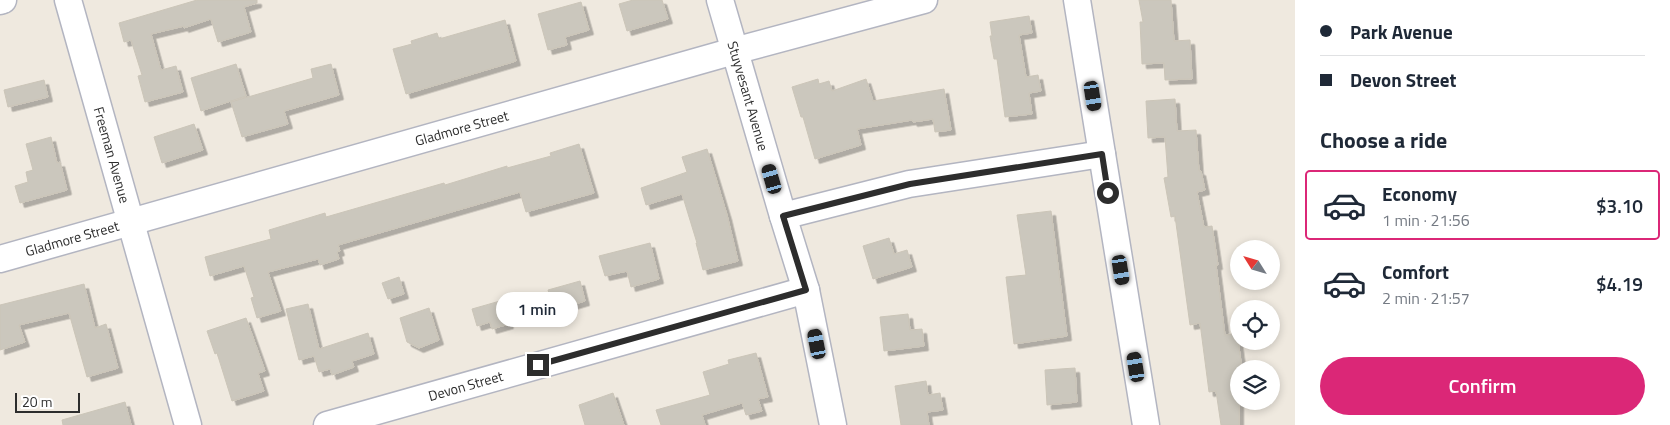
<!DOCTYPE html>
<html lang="en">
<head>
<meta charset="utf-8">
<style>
  body { margin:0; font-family:"Titillium Web",sans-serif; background:#f6f6f7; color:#1f2937; height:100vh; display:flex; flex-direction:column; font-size:19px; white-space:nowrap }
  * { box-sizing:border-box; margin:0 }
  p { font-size:16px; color:#747a83 }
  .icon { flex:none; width:28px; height:28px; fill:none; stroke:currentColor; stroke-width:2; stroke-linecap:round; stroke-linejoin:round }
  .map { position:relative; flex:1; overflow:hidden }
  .sheet { display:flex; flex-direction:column; background:#fff; width:375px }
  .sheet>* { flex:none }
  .guide { display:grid; align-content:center; height:110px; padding:0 25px; background:#fff }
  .needle { width:32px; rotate:307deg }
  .buttons { position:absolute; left:1230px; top:240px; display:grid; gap:10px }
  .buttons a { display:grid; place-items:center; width:50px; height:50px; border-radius:50%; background:#fff; box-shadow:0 2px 8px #0003; font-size:25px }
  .scale { position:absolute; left:15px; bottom:12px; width:65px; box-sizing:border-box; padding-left:5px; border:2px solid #2d2d2d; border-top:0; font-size:14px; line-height:18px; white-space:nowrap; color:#2d2d2d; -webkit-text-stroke:4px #fff; paint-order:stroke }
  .end { position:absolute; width:22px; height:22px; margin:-11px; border:6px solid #2d2d2d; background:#fff; box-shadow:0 0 0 2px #fff }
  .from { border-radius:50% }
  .bubble { position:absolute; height:35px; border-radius:18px; background:#fff; box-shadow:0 2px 8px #0003; font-size:16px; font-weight:600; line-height:35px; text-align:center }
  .car { position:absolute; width:15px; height:30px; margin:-15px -8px; border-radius:6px; box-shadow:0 0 4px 1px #0007; background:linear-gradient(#222 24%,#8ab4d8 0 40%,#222 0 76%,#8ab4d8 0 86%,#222 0) }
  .guide b { display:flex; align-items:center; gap:18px; height:48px; font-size:19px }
  .guide b+b { border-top:1px solid #e0e1e3 }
  .guide i { width:12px; height:12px; background:#1f2937 }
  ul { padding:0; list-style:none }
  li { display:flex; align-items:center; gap:15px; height:70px; margin:0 10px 8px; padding:0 15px; border:2px solid transparent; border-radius:5px }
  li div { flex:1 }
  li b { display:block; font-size:19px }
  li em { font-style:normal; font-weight:600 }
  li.on { border-color:#db2777 }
  li>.icon { width:45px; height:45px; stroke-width:1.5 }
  h2 { padding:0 25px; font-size:22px; line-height:60px }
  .action { display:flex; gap:10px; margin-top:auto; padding:10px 25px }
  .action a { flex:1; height:58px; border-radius:30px; background:#db2777; color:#fff; font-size:20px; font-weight:600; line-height:58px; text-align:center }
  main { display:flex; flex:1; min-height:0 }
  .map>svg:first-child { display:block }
</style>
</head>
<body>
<main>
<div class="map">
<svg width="1295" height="425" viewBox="0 0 1295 425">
  <defs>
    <filter id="shadow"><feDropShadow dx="4.5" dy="4.5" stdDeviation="0" flood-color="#0004"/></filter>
  </defs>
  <rect width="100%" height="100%" fill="#efe9df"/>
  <g fill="#cbc7bd" stroke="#cbc5b8" filter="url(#shadow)">
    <polygon points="197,0 257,0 257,3 244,7 251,32 218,42 211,19 184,28 184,26 151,34 161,70 176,66 183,92 145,102 138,76 142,75 131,40 124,42 119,23"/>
    <polygon points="633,0 662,0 668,19 627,31 619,4"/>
    <polygon points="1139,0 1171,0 1174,41 1190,40 1192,79 1165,80 1164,63 1142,64 1140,22 1143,22"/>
    <polygon points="581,2 589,30 565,37 567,45 548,50 538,14"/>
    <polygon points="1029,16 1032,33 1019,35 1026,77 1038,75 1041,91 1029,93 1032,114 1005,117 997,59 994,59 990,36 992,36 990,22"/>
    <polygon points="505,20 516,61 406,94 393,49 412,44 411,41 437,33 439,39"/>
    <polygon points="236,64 246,96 201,111 191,78"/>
    <polygon points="331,64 339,95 284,111 288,124 242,137 231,102 313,78 311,69"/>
    <polygon points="818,79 819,84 829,81 832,91 866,79 873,101 944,89 951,130 935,132 933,119 913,122 912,120 857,129 861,145 815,159 803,117 801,117 792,87"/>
    <polygon points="44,80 48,97 8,107 4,90"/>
    <polygon points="1175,99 1177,131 1196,130 1199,171 1201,171 1205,190 1197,192 1204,227 1212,226 1218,265 1216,265 1225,335 1237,333 1242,369 1239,369 1239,425 1221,425 1216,391 1209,392 1200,323 1190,325 1175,216 1171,217 1164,178 1168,177 1165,137 1148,138 1146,101"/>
    <polygon points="194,124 203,150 162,163 154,137"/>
    <polygon points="51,137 57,163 60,162 67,190 20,203 15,186 28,182 26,172 33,170 26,144"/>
    <polygon points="579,144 594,193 526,212 520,192 338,245 340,251 337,252 339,259 320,265 318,259 268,272 281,311 257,318 251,298 254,297 244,266 210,276 205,257 271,239 269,230 325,213 326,217 444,183 445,185 507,166 507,168 551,156 550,153"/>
    <polygon points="707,149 727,215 738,261 703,270 696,243 697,243 682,194 646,205 641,188 687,172 682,157"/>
    <polygon points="1051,211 1067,336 1014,344 1006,277 1026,275 1017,215"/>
    <polygon points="889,238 894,254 907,250 912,267 873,279 863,246"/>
    <polygon points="650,243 659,279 631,287 627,271 605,276 599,256"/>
    <polygon points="399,277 404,294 388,299 382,283"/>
    <polygon points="580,281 585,301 554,310 548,290"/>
    <polygon points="84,284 95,328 106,324 118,368 87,377 69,313 19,325 25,342 0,350 0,305"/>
    <polygon points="514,297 519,314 507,317 509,324 492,329 490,322 477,326 472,309"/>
    <polygon points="308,304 319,349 368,333 374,354 352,361 354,367 332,375 330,369 319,372 314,356 299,360 286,309"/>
    <polygon points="429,308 439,340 419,348 407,342 400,318"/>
    <polygon points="908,314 910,330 922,329 924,346 884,351 880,317"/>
    <polygon points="246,318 265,371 258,373 264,391 232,401 217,353 215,354 207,331"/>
    <polygon points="756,353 768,397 758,399 762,411 746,415 742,403 702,415 705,425 661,425 656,410 710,395 703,372 729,364 728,360"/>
    <polygon points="1075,368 1077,402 1047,405 1045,370"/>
    <polygon points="926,381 928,395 940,393 943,410 927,412 929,425 901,425 895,386"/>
    <polygon points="613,393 624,425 585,425 579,405"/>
    <polygon points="125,402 131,425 63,425 62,420"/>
  </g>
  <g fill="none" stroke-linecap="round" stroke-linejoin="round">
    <defs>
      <g id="street">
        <path id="s1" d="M68 0 188 425"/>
        <path id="s2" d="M720 0 783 216 806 290 833 425"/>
        <polyline points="1077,0 1146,425"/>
        <polyline points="0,1 3,0"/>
        <polyline points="783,216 909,184 1102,154"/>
        <path id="s3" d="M0 259 734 51 924 0"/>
        <path id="s4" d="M327 425 806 290"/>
      </g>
    </defs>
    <use href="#street" stroke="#b3b5c1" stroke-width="29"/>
    <use href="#street" stroke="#fff" stroke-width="26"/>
  </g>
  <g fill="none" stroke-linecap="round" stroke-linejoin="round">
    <polyline stroke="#2d2d2d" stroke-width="6" points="538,365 806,290 783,216 910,184 1102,154 1108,193"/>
  </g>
  <g text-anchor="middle" stroke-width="4.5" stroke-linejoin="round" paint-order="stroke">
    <g font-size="14" fill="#2d2d2d" stroke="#fff">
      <text dy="5" stroke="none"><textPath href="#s2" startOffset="100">Stuyvesant Avenue</textPath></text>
      <text dy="5" stroke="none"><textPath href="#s3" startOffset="480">Gladmore Street</textPath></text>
      <text dy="5" stroke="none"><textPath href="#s1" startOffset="161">Freeman Avenue</textPath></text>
      <text dy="5" stroke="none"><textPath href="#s3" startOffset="75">Gladmore Street</textPath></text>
      <text dy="5" stroke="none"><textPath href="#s4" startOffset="144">Devon Street</textPath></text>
    </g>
  </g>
</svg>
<div class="buttons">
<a><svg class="needle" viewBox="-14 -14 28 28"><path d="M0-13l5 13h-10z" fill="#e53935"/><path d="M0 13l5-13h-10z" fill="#747a83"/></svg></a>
<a><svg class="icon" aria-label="locate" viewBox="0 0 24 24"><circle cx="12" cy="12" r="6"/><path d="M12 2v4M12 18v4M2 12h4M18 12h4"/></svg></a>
<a><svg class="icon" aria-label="layers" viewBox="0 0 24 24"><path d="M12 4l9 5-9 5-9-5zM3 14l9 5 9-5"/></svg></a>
</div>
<div class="scale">20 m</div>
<i class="end from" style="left:1108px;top:193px"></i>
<i class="end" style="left:538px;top:365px"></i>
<div class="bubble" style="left:496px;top:292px;width:82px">1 min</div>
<i class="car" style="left:1093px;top:96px;rotate:171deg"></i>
<i class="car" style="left:772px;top:179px;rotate:344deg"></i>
<i class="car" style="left:1121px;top:270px;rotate:171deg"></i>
<i class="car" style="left:817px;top:344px;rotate:349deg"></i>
<i class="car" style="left:1136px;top:367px;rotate:351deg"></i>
</div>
<section class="sheet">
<div class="guide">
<b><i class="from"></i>Park Avenue</b>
<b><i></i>Devon Street</b>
</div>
<h2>Choose a ride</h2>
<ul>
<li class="on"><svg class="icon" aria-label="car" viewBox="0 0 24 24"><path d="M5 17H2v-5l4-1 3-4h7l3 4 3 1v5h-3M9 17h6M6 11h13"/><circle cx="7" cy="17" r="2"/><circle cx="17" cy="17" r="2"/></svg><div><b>Economy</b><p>1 min · 21:56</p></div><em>$3.10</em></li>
<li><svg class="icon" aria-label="car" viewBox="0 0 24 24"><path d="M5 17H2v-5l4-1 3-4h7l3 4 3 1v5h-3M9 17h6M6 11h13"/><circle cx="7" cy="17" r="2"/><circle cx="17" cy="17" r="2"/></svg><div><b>Comfort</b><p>2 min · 21:57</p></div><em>$4.19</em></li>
</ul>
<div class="action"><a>Confirm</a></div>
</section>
</main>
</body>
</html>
